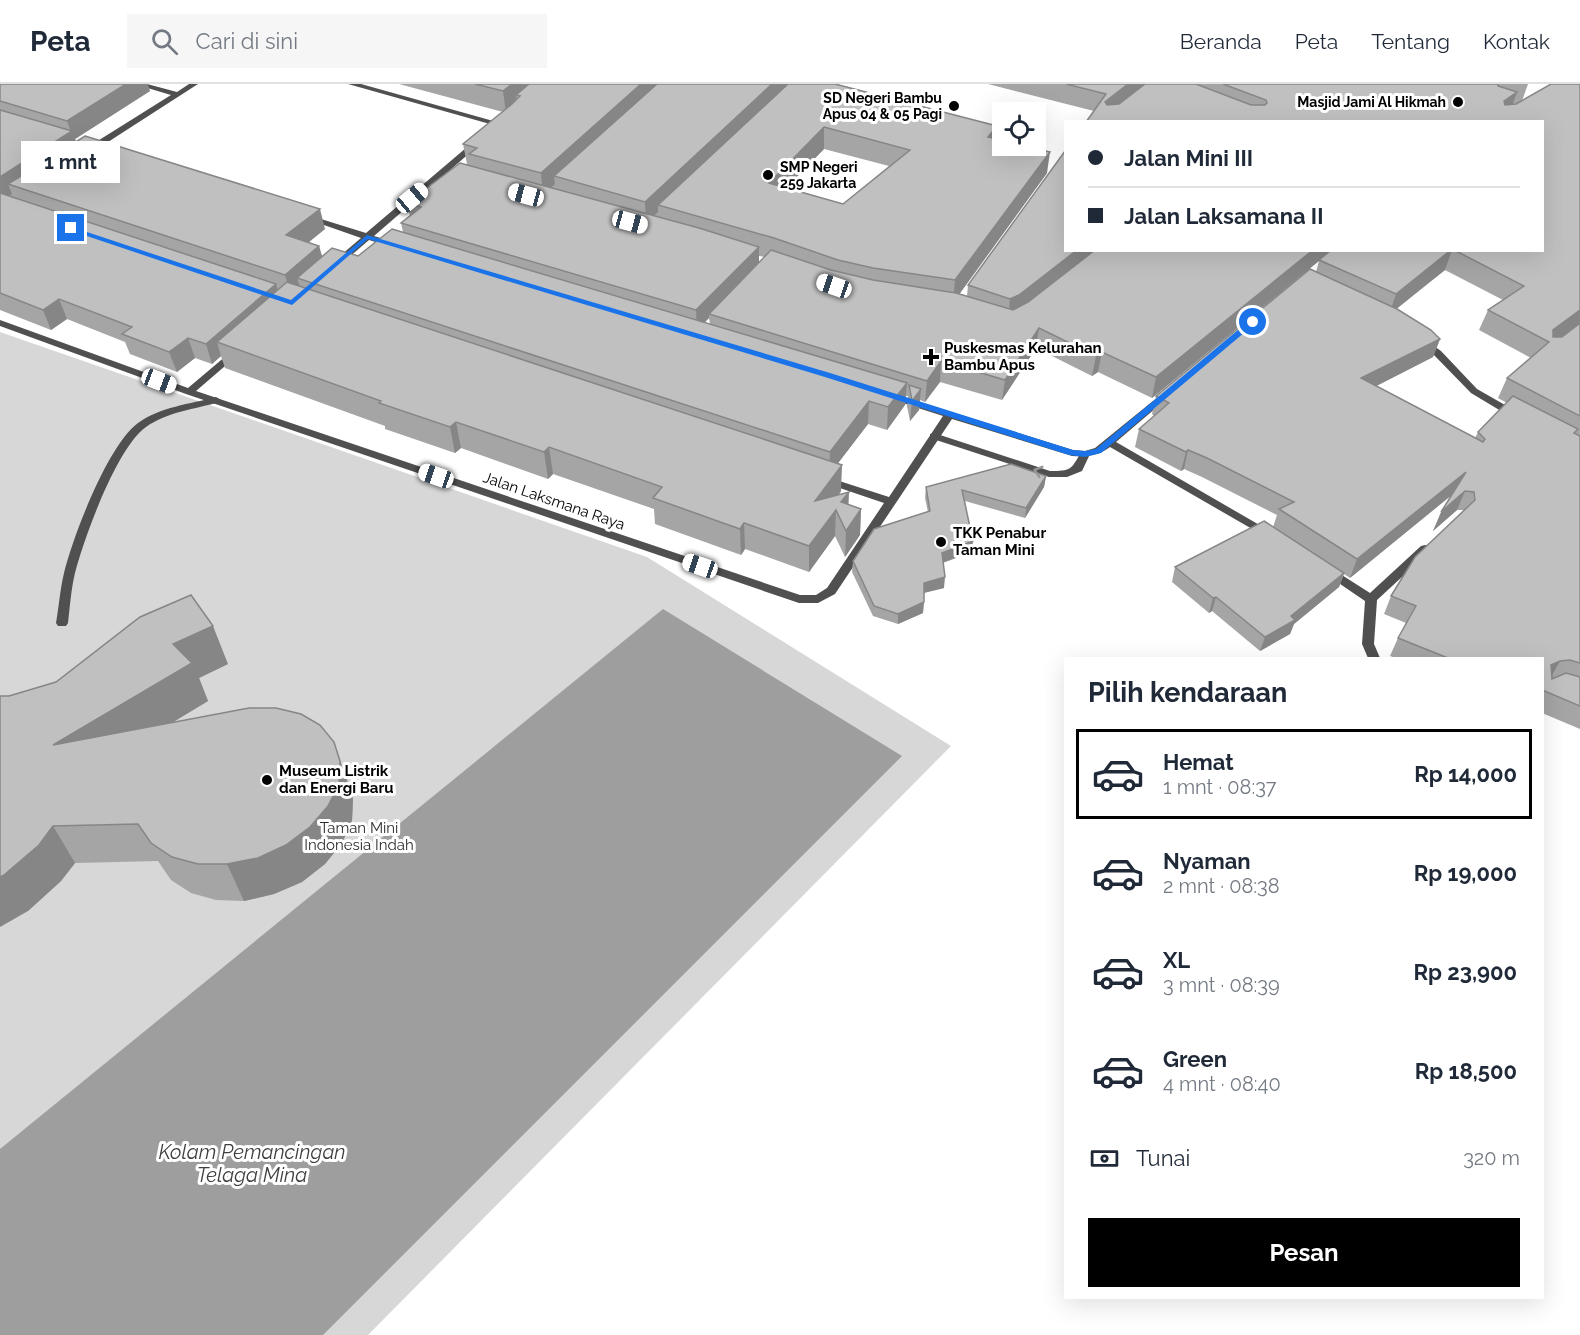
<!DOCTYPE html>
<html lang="id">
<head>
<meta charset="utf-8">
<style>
  body { margin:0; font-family:Raleway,sans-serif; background:#f6f6f7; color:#1f2937; height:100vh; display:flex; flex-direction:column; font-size:22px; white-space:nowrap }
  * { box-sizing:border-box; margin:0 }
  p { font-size:20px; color:#747a83 }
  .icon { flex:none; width:33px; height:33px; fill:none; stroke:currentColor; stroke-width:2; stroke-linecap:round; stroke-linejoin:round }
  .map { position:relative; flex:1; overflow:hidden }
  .panel { position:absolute; left:1064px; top:573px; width:480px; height:642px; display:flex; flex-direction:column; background:#fff; border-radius:0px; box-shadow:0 6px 24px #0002 }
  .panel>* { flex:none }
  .hud { position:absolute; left:1064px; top:36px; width:480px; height:132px; border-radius:0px; box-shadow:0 6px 24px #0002; display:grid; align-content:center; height:132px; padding:0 24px; background:#fff }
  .buttons { position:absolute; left:992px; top:18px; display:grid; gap:12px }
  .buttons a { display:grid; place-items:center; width:54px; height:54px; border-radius:0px; background:#fff; box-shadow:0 6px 24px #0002; font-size:30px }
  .end { position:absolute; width:27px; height:27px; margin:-14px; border:8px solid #1a73e8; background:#fff; box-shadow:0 0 0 3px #fff }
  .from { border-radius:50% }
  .bubble { position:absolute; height:42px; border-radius:0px; background:#fff; box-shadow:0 6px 24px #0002; font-size:20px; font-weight:700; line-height:42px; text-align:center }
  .car { position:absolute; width:18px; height:36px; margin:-18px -9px; border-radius:8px; box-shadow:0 0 4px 2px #0007; background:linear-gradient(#fff 24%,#345 0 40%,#fff 0 76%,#345 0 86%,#fff 0) }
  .hud b { display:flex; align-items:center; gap:21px; height:57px; font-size:22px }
  .hud b+b { border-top:2px solid #e0e1e3 }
  .hud i { width:15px; height:15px; background:#1f2937 }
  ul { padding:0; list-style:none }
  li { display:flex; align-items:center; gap:18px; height:90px; margin:0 12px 9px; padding:0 12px; border:3px solid transparent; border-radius:0px }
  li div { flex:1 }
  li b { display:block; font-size:22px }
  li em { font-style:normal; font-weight:700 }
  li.current { border-color:#000 }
  li>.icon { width:54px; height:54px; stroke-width:1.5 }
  h2 { padding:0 24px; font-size:27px; line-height:72px }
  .pay { display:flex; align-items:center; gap:15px; height:66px; padding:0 24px; font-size:22px }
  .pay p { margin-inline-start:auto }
  .primary-button { display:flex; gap:12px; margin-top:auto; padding:12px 24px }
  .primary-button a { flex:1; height:69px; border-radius:0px; background:#000; color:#fff; font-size:24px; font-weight:700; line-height:69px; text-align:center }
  header { display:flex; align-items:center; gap:36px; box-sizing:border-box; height:84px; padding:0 30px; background:#fff; border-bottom:2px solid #e0e1e3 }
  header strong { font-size:28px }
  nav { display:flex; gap:33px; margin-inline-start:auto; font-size:21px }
  .search { width:420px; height:54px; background:#f6f6f7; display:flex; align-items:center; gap:15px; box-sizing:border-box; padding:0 21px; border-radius:0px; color:#747a83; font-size:22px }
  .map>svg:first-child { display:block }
</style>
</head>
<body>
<header>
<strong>Peta</strong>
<div class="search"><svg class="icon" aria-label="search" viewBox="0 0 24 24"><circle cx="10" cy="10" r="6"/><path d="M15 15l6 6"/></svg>Cari di sini</div>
<nav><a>Beranda</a><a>Peta</a><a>Tentang</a><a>Kontak</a></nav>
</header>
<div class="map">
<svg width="1580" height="1251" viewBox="0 0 1580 1251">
  <rect width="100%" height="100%" fill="#fff"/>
  <polygon fill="#d7d7d7" points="0,248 647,473 951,662 368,1251 0,1251"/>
  <polygon fill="#9e9e9e" points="663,525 902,672 323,1251 0,1251 0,1065"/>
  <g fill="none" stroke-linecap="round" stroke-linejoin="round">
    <g fill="#505050" fill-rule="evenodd">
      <path d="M216 313 221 316 220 318C195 325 167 328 146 343 117 363 84 454 75 489 71 506 70 522 68 539L66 542H58L56 539C59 522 60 506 64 489 73 452 108 361 138 339 160 323 190 320 216 313Z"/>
      <path d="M934 349 1050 387C1071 387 1071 386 1081 368H1089L1090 370 1082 387 1067 393H1049L930 354V350Z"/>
    </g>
    <g fill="#505050" fill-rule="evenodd">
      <polygon points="134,0 147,0 177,8 189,0 198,0 94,67 88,67 88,63 171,11"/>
      <polygon points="348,0 361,0 504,40 497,42"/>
      <polygon points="473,58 480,60 374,152 397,159 397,163 394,164 369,156 340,181 334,181 334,177 361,154 304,134 308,131 366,149"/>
      <path d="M0 236 188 304 233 266H239V270L196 307 800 511H816L827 504 884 419 822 398 821 396 822 394H830L889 413 943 332 887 314V310L890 309 1073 366 1085 367 1095 364 1164 308H1170V312L1116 358 1275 450 1274 453H1266L1110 363C1098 372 1087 373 1072 372L952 335 835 510 818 519H799L186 310 0 242Z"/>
      <polygon points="1424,255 1441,267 1477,305 1519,329 1519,333 1511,333 1471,309 1434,271 1421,260 1421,256"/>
      <polygon points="1425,461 1429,462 1430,465 1429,468 1377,516 1374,560 1380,574 1368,574 1362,560 1365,517 1324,489 1326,486 1334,486 1370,509 1421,462"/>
    </g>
  </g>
  <g fill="#a5a5a5" fill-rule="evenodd">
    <path d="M0 0 150 7 75 55 76 57 325 145 308 158 319 162 322 173 358 172 403 148 401 139 410 132 407 119 467 80 463 60 503 28 399 0H836L997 42 996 55 1047 89 959 210 967 212 968 201 1065 166H1542L1094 27 988 0H1528L1522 17 1580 0V645L1542 629V574H1396L1390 572 1398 554 1406 539 1384 530 1391 512 1465 426H1457L1433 447 1451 411 1350 494 1344 490 1339 503 1294 540 1290 550 1260 567 1212 527 1209 529 1172 498 1175 483 1273 443 1277 431 1202 393 1184 385 1181 387 1135 363 1139 345 1154 332 1152 330 1156 312 1316 188 1319 177 1152 314 1098 288 1092 292 1036 264 1002 316 940 298 925 318 920 316 919 326 910 337 907 322 908 312H906L905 321 887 346 868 340 838 379 841 407 839 411 848 421 861 425 860 451 845 473 835 452 809 488 745 465 741 471 655 440 654 425 553 390 548 395 461 364 455 369 385 345V342L225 284 221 272 212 280 195 274 177 288 130 270 125 258 67 235 51 246 0 226ZM824 65 889 82 843 120 786 104ZM759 172 765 173 759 179ZM1445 186 1503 216 1488 226 1479 246 1531 274 1507 294 1498 314 1507 319 1478 348 1475 354 1376 302 1433 273 1440 255 1396 224ZM709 234 710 240 705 238Z"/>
    <polygon points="1046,392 1044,403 1025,434 965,417 972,468 943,479 944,504 924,509 923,529 898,540 873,532 852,488 853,477 928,428 925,414 926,403"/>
    <polygon points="228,580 199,594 208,617 173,638 347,695 353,715 352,737 342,759 325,780 302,798 274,810 244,817 216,816 191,809 171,796 158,777 75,779 61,797 28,827 9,612"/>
  </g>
  <g fill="#868686">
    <polygon points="126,0 148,0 150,7 75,55 80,67 8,100 12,110 3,116 0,109 0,93 71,48 67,37"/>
    <polygon points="512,0 540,0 520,12 516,11 517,20 506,29 503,7"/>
    <polygon points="641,0 666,0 554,92 555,100 543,111 541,89"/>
    <polygon points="772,0 795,0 658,121 658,128 646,139 645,118"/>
    <polygon points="1128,0 1159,0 1102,38 1105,18"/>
    <polygon points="1517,8 1510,28 1497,36 1504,17"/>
    <polygon points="997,42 995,64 988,53"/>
    <polygon points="824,43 824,65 769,121 769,99"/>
    <polygon points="1050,68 1047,89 953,219 955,196"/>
    <polygon points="320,125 325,145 292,172 286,151"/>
    <polygon points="319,162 325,182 297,194 300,203 291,211 285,191"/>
    <polygon points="759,163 759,183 709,230 709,234 697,246 696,226"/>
    <polygon points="1077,166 1100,166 1008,236 1010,215"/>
    <polygon points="1313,166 1332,166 1152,314 1156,293"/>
    <polygon points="1452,166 1445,186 1389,231 1396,210"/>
    <polygon points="276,200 282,220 217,258 221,272 212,280 206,260"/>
    <polygon points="59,215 67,235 51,246 43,226"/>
    <polygon points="1580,226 1580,237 1579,240 1547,264 1553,246"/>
    <polygon points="1039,244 1036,264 1002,316 1005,296"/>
    <polygon points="188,254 195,274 177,288 169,268"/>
    <polygon points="1440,255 1433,273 1355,313 1361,294"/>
    <polygon points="1102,268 1098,288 1092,292 1096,272"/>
    <polygon points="941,277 940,298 925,318 927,297"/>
    <polygon points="907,299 905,321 887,346 888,323"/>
    <polygon points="921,305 919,326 910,337 912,317"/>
    <polygon points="869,317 868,340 829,391 830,368"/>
    <polygon points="456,338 461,364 455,369 450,343"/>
    <polygon points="549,363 553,390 548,395 544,368"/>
    <polygon points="1188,366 1184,385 1181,387 1186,368"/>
    <polygon points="842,381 841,407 814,443 815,417"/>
    <polygon points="1466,388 1458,406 1350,494 1357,475"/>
    <polygon points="1046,392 1044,403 1025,434 1026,424"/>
    <polygon points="1465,407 1457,426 1433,447 1441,428"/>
    <polygon points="849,408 848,434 841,418"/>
    <polygon points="861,425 860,451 845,473 846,447"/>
    <polygon points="836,426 835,452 809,488 809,462"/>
    <polygon points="744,439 745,465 741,471 740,445"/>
    <polygon points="973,457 972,468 941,479 942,469"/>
    <polygon points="1344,489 1339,503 1294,540 1290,550 1260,567 1265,553"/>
    <polygon points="945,493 944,504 923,509 924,499"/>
    <polygon points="1216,513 1212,527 1209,529 1213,514"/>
    <polygon points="924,518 923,529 898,540 898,530"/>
    <polygon points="213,542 228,580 199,594 208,617 74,698 53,661 173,560"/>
    <polygon points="1560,577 1550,595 1551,581"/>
    <polygon points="334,658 353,715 352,737 342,759 325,780 302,798 274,810 244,817 227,780"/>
    <polygon points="53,742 75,779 61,797 28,827 0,843 0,793"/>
  </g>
  <g fill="#c0c0c0" stroke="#868686" stroke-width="1.5" fill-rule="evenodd">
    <polygon points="0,0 126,0 67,37 0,17"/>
    <polygon points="475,0 512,0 503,7"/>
    <polygon points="529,0 641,0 541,89 469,70 477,64 463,60 512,20 520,12 516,11"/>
    <polygon points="657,0 772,0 645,118 554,92"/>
    <path d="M788 0H835L997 42 988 53 1002 56V62H1024L1050 68 955 196 873 184 838 176 774 154 658 121ZM824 43 910 66 843 120 769 99Z"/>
    <polygon points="1066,0 1128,0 1105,18 1107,21 1119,20 1145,0 1196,0 1251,21 1265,21 1267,19 1266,16 1223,0 1498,0 1498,2 1517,8 1504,17 1505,21 1516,20 1551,0 1580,0 1580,226 1553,246 1553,253 1562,253 1580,239 1580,332 1507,294 1549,258 1488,226 1524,202 1454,166 1542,166 1542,38 1086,38 1106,10"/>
    <polygon points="0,26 72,47 0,93"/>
    <polygon points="85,52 320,125 286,151 319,162 285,191 8,100"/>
    <polygon points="1065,67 1065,166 1077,166 1019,211 1010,215 968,201"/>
    <polygon points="460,79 699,144 759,163 696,226 401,139 421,123 407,119"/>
    <polygon points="0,109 276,200 206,260 188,254 169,268 122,250 132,243 59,215 43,226 0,209"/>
    <polygon points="392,145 907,299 888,323 869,317 830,368 297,194 332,164 358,172"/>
    <polygon points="771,166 831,186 873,196 956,209 1013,226 1028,218 1095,166 1313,166 1156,293 1102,268 1096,272 1039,244 1005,296 941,277 927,297 709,230"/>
    <polygon points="1331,166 1451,166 1396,210 1319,176"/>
    <polygon points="1310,185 1397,225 1431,246 1440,255 1361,294 1483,358 1485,355 1478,348 1513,312 1578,345 1574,349 1580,352 1580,579 1570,576 1560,577 1551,581 1552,595 1566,589 1580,593 1580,622 1542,606 1542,574 1448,574 1398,554 1416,522 1391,512 1415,473 1475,416 1474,408 1465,407 1441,428 1466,388 1357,475 1279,425 1294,418 1207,374 1188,366 1186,368 1139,345 1169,319 1156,312"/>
    <polygon points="287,198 842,381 815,417 849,408 841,418 861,425 846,447 836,426 809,462 744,439 740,445 653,414 662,403 549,363 544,368 456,338 450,343 379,319 381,317 217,258"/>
    <polygon points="909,301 921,305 912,317"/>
    <polygon points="1011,380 1046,392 1026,424 962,406 973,457 942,469 945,493 924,499 924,518 898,530 874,522 853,477 874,445 930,427 926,403"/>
    <polygon points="1264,437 1344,489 1291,532 1295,536 1265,553 1216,513 1213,514 1175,483"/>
    <polygon points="191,511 213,542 173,560 192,579 53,661 249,624 276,624 301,630 320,641 334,658 340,677 339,700 328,722 310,743 286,761 258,774 227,780 198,780 172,773 151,759 138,740 53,742 39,761 4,791 0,793 0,612 9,612 56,598 140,533"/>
  </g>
  <defs><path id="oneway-chevron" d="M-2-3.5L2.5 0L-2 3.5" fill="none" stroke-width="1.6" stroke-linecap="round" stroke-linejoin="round" transform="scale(1.5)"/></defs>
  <use stroke="#969696" href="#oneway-chevron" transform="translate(1038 387) rotate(-163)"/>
  <polygon fill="#1a73e8" points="69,142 291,216 367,151 830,289 1073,366 1085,367 1096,365 1250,236 1257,238 1101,369 1085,373 1069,371 825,293 368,155 292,221 69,146"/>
  <g fill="#000" stroke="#fff" stroke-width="2">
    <circle cx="1458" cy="18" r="6"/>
    <circle cx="954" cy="22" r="6"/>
    <circle cx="768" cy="91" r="6"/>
    <path d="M928 264h6v6h6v6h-6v6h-6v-6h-6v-6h6z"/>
    <circle cx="941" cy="458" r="6"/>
    <circle cx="267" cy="696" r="6"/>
  </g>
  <g text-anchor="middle" stroke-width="6" stroke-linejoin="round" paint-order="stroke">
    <g font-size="14" font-weight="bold" fill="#000" stroke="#fff" text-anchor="end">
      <text x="942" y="19">SD Negeri Bambu<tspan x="942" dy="16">Apus 04 &amp; 05 Pagi</tspan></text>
      <text x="1446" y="23">Masjid Jami Al Hikmah</text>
      <text x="780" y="88" text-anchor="start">SMP Negeri<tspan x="780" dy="16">259 Jakarta</tspan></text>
    </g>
    <g font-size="15" font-weight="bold" fill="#000" stroke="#fff" text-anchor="start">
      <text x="944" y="269">Puskesmas Kelurahan<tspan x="944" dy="17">Bambu Apus</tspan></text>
      <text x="953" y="454">TKK Penabur<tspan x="953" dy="17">Taman Mini</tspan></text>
      <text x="279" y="692">Museum Listrik<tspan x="279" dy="17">dan Energi Baru</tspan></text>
    </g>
    <g font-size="15" fill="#000" stroke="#fff">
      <text transform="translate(554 417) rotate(19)" y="5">Jalan Laksmana Raya</text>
    </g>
    <g font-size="15" fill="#2e2e2e" stroke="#fff">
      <text x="359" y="749">Taman Mini<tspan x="359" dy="17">Indonesia Indah</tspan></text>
    </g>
    <g font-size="20" font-style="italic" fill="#3f3f3f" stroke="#fff">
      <text x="252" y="1075">Kolam Pemancingan<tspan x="252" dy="23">Telaga Mina</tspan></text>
    </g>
  </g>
</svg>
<div class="buttons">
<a><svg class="icon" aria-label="locate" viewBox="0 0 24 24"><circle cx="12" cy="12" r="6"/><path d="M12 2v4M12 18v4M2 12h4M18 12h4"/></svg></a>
</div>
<i class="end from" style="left:1253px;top:238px"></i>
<i class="end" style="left:71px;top:144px"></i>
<div class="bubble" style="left:21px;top:57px;width:99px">1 mnt</div>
<i class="car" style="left:526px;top:111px;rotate:285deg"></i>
<i class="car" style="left:412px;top:114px;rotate:50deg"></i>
<i class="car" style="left:630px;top:138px;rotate:105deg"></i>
<i class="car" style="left:834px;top:202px;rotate:289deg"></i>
<i class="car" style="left:159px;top:297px;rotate:111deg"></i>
<i class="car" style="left:436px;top:392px;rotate:289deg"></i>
<i class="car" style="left:700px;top:482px;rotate:289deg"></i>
<div class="hud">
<b><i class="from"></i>Jalan Mini III</b>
<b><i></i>Jalan Laksamana II</b>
</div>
<section class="panel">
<h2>Pilih kendaraan</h2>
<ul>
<li class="current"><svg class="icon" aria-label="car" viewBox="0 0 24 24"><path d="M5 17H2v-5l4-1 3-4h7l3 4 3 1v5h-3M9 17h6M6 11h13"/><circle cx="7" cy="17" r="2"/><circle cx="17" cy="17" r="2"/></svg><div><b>Hemat</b><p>1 mnt · 08:37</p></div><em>Rp 14,000</em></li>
<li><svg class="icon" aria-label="car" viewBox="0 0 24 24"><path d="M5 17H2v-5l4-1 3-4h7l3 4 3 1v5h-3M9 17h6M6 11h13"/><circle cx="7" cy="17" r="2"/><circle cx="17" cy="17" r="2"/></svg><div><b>Nyaman</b><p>2 mnt · 08:38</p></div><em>Rp 19,000</em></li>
<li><svg class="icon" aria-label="car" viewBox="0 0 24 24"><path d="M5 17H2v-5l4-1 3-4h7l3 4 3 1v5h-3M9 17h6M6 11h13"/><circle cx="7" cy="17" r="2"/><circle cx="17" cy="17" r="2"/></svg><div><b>XL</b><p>3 mnt · 08:39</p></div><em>Rp 23,900</em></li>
<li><svg class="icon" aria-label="car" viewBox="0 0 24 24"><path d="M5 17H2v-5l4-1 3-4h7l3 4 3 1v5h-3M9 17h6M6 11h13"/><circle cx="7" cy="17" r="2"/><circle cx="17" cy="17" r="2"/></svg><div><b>Green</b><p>4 mnt · 08:40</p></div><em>Rp 18,500</em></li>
</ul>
<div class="pay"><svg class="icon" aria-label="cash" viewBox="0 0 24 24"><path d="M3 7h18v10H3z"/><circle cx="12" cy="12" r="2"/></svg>Tunai<p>320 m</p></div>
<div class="primary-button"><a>Pesan</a></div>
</section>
</div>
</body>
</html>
